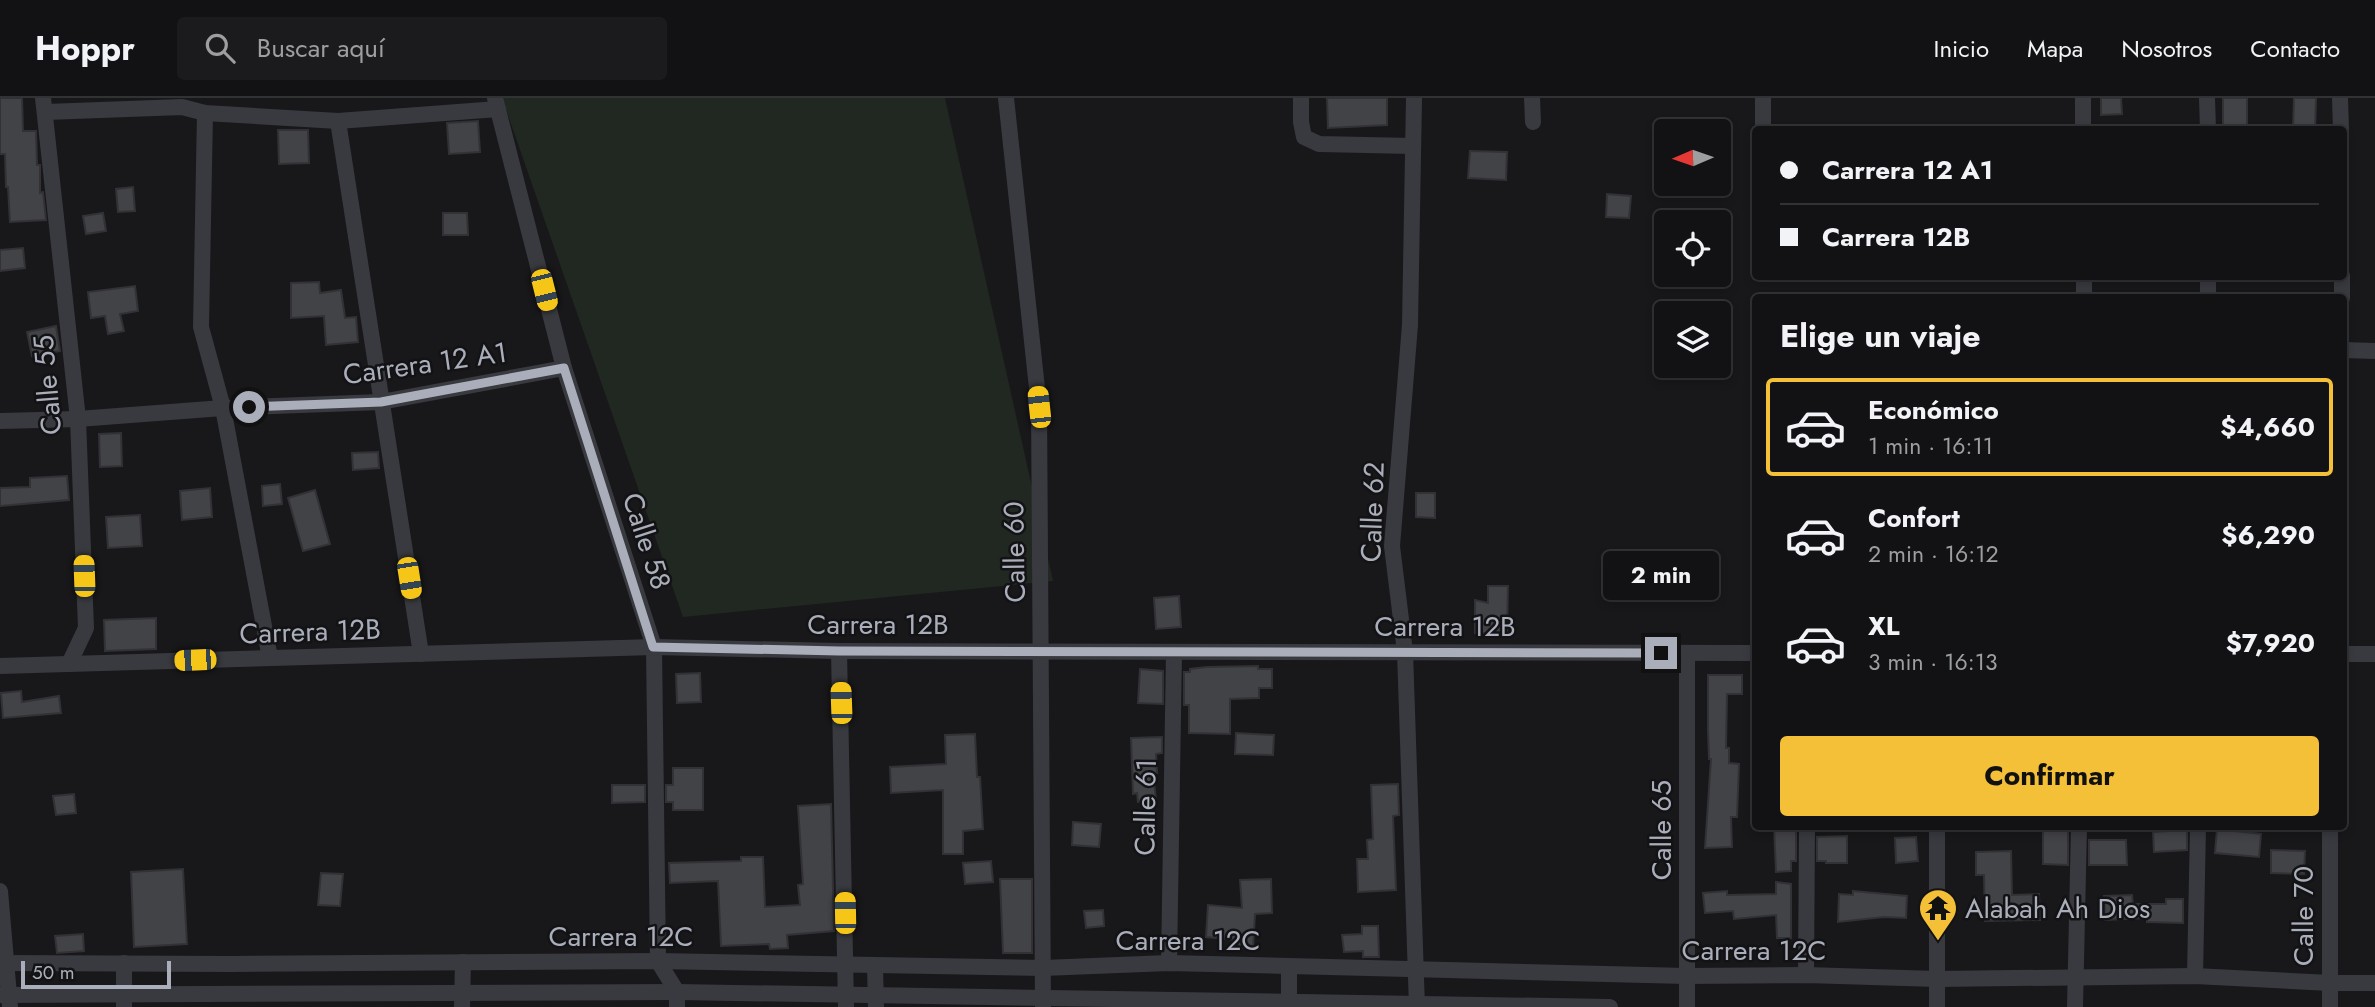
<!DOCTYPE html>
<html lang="es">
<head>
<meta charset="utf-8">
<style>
  body { margin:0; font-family:Jost,sans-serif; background:#1b1b1d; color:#f1f3f6; height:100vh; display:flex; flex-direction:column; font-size:26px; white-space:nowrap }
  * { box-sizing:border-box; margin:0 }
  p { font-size:23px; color:#9c9ea0 }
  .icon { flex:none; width:38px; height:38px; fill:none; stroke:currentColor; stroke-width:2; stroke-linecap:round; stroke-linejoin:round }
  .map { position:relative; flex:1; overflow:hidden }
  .details { position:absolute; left:1752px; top:196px; width:595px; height:536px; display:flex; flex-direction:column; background:#121214; border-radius:7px; box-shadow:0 4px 10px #0003,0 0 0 2px #313234 }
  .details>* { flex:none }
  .banner { position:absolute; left:1752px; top:28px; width:595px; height:154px; border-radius:7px; box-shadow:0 4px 10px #0003,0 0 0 2px #313234; display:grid; align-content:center; height:154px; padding:0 28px; background:#121214 }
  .needle { width:46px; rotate:268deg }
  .buttons { position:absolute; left:1654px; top:21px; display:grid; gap:14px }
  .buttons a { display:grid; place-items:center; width:77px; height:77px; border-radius:7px; background:#121214; box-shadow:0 4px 10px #0003,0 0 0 2px #313234; font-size:35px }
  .scale { position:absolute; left:21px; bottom:18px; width:150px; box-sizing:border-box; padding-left:7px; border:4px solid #aaaeba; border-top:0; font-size:19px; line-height:24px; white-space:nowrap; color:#aaaeba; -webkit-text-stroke:5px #131315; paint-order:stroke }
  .end { position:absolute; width:32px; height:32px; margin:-16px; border:9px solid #aaaeba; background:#111; box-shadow:0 0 0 4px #111 }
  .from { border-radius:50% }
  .bubble { position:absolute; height:49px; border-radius:7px; background:#121214; box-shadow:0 4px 10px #0003,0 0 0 2px #313234; font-size:23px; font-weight:700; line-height:49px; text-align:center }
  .car { position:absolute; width:21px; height:42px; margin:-21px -10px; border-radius:9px; box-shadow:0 0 5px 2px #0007; background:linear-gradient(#f5c518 24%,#345 0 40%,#f5c518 0 76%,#345 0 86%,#f5c518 0) }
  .banner b { display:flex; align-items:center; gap:24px; height:66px; font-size:26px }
  .banner b+b { border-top:2px solid #313234 }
  .banner i { width:18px; height:18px; background:#f1f3f6 }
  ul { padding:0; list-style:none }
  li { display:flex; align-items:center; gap:21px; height:98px; margin:0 14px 10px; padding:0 14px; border:4px solid transparent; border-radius:7px }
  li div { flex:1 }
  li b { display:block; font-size:26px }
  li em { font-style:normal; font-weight:700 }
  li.selected { border-color:#f3c037 }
  li>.icon { width:63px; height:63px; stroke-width:1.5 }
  h2 { padding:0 28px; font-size:32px; line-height:84px }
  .cta { display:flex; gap:14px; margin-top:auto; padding:14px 28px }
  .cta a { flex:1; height:80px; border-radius:7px; background:#f3c037; color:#111; font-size:28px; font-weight:700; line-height:80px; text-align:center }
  header { display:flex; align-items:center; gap:42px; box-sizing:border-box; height:98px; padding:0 35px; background:#121214; border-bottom:2px solid #313234 }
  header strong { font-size:33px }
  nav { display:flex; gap:38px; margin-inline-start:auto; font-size:24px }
  .search { width:490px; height:63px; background:#1b1b1d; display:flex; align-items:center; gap:18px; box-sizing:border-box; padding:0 24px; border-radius:7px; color:#9c9ea0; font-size:26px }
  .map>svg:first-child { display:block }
</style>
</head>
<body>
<header>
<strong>Hoppr</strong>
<div class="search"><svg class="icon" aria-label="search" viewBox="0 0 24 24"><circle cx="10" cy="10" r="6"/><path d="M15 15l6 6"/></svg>Buscar aquí</div>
<nav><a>Inicio</a><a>Mapa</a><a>Nosotros</a><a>Contacto</a></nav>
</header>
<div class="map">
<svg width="2375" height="909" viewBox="0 0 2375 909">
  <rect width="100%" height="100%" fill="#18181a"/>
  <polygon fill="#202821" points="502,0 945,0 1053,483 683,519"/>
  <g fill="#424347" stroke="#323236" stroke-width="2">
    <polygon points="0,0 22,0 23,33 36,33 37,67 40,67 40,95 43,94 46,122 10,124 8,89 6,89 5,56 0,56"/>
    <polygon points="1327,0 1387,0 1387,27 1328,30"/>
    <polygon points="2101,0 2121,0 2122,16 2101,17"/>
    <rect x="2223" y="0" width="24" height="32"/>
    <polygon points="2294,0 2316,0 2315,32 2293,32"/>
    <polygon points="478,23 480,54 449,56 447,25"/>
    <polygon points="278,32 308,32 309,65 279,66"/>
    <polygon points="1470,53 1507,54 1506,82 1468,80"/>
    <polygon points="133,89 135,113 118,114 116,91"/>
    <polygon points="1607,96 1631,98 1629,120 1606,119"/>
    <polygon points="103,115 106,133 86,136 83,118"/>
    <polygon points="443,115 467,115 468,137 443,137"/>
    <polygon points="23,150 25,170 0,173 0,152"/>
    <polygon points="319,184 320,195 341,192 345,220 356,219 358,244 326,247 324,218 291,220 291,185"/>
    <polygon points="135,188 138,213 120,216 124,233 108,236 105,218 91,220 88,194"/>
    <polygon points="56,228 60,253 32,258 27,234"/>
    <polygon points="121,335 122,368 100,369 99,336"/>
    <polygon points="378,354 379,370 353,372 352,355"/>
    <polygon points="67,378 69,402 0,408 0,390 30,389 30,380"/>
    <polygon points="280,386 282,406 263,408 262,388"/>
    <polygon points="210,390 212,419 182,422 180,393"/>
    <polygon points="315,392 330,446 303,453 288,400"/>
    <polygon points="1416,395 1435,395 1435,420 1416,419"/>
    <polygon points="140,417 142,448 108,450 106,419"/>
    <polygon points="1488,488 1508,488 1507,535 1475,535 1475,502 1488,505"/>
    <polygon points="1179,498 1181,529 1156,531 1154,500"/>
    <polygon points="156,520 156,551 105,553 104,522"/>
    <polygon points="1258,568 1258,571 1272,571 1272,590 1259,590 1259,600 1230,601 1230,636 1189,635 1189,607 1184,607 1184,574 1190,574 1190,571 1207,569"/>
    <polygon points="1140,571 1163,573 1163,606 1138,605"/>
    <polygon points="700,575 701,604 677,605 676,576"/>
    <polygon points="1708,577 1742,577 1742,596 1727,596 1726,650 1729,650 1729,665 1739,666 1737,719 1731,719 1732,749 1705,750 1711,661 1709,661 1708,632"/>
    <polygon points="21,593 22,604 59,598 61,615 3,620 1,595"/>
    <polygon points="1236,635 1274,637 1273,657 1235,656"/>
    <polygon points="975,636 977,679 980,679 983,731 963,733 963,756 943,756 943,692 891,695 890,669 946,666 945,637"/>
    <polygon points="1162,639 1162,655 1156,656 1157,675 1153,675 1156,702 1138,704 1137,695 1133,696 1131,640"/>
    <polygon points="673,670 703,670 703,712 673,712 673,704 666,704 666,687 673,687"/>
    <polygon points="1398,686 1399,717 1393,718 1396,792 1358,794 1357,761 1368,761 1367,742 1373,741 1371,687"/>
    <polygon points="612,687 645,687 645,704 612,705"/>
    <polygon points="74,696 76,715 56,717 53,698"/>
    <polygon points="831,706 834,833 787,837 788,850 770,851 769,846 721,848 718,783 670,785 669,765 741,763 741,759 763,759 765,809 800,807 798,787 803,786 798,708"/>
    <polygon points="1073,724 1101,726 1099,749 1072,747"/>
    <polygon points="1774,728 1796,728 1796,763 1791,763 1791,773 1776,774"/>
    <polygon points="2043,728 2062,728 2062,731 2068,732 2068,767 2043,766"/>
    <polygon points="2217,731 2261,736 2259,759 2215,755"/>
    <polygon points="2187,732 2187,752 2154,754 2153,734"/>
    <polygon points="1847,738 1847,765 1826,765 1826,763 1817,763 1817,739"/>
    <polygon points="1916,739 1918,763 1896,765 1895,740"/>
    <polygon points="2089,742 2126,742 2127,767 2089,767"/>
    <polygon points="2271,752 2305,753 2304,776 2271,775"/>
    <polygon points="2011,753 2012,797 2039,796 2040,822 1985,823 1984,777 1976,777 1976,754"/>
    <polygon points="991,763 993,784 965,786 963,765"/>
    <polygon points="183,771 187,846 134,849 131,774"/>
    <polygon points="321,775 343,776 340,808 318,807"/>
    <polygon points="1000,781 1032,781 1032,855 1003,855"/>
    <polygon points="1271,781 1272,815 1255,816 1253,850 1238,850 1238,842 1206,839 1208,807 1242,810 1240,782"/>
    <polygon points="1776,784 1791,786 1791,840 1777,840 1776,817 1734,821 1733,813 1705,815 1703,795 1727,793 1727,797 1776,796"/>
    <polygon points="1853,793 1907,798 1906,820 1884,819 1838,824 1839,796 1853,797"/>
    <polygon points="2132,797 2133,806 2166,806 2166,801 2183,801 2183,825 2147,824 2147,820 2105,822 2104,798"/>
    <polygon points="1103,812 1104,828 1086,830 1084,813"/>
    <polygon points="1362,828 1378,828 1379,859 1363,859 1363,853 1344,854 1342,837 1362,836"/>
    <polygon points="83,836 84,853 57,855 55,838"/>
  </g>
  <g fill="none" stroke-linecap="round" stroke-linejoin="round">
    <g stroke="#393a3f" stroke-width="16">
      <polyline points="43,0 78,321 86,530 69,566"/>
      <polyline points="495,0 564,270 654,549 658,863 677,894 677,909"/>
      <polyline points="1006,0 1039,309 1043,909"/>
      <polyline points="1301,0 1301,24 1304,39 1319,46 1413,48"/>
      <polyline points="1414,0 1410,227 1392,448 1405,554 1417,909"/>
      <polyline points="1532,0 1533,24"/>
      <polyline points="2083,0 2083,32"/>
      <polyline points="2207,0 2208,32"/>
      <polyline points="2340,0 2341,32"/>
      <polyline points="46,14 182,9 205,15 338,23 498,11"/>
      <polyline points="205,15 201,229 223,310 270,560"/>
      <polyline points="338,23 421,556"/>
      <polyline points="1763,32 1763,0"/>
      <polyline points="2084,178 2084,200"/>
      <polyline points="2208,178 2208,200"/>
      <polyline points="2342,178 2342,200"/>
      <polyline points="2343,252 2375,253"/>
      <polyline points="0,323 78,321 223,310 381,304 564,270"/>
      <polyline points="839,553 846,909"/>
      <polyline points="1687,555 1687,909"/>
      <polyline points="2343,556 2375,556"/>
      <polyline points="0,568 654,549 839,553 1755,555"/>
      <polyline points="1937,728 1937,909"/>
      <polyline points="2330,728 2330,909"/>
      <polyline points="0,793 10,909"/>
      <polyline points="0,865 232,866 658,863 1043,870 1169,865 1687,878 1806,877 1937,881 2195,878 2330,885 2375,885"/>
      <polyline points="1169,865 1174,554"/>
      <polyline points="875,868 876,909"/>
      <polyline points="1289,869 1289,909"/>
      <polyline points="1806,877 1807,728"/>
      <polyline points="2195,878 2198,728"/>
      <polyline points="0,897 677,894 1610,909"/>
      <polyline points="124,909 124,865"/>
      <polyline points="462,909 463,864"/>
      <polyline points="2075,909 2079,728"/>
    </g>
  </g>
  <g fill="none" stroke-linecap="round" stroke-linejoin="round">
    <polyline stroke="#aaaeba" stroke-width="9" points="249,309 381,304 564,270 653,549 839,553 1661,555"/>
  </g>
  <defs>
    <symbol id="temple-pin" viewBox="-11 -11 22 30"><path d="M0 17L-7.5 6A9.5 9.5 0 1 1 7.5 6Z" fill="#f3c037" stroke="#131315"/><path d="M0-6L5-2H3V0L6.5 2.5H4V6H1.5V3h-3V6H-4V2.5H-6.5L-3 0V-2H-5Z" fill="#111"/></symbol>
  </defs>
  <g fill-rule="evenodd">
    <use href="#temple-pin" x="1916" y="788" width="44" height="60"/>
  </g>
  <g text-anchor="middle" stroke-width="5" stroke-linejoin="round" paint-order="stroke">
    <g font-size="28" fill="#aaaeba" stroke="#131315">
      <text transform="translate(425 265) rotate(-8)" y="10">Carrera 12 A1</text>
      <text transform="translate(47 287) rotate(-95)" y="10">Calle 55</text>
      <text transform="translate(1372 414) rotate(-88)" y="10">Calle 62</text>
      <text transform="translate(647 443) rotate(72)" y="10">Calle 58</text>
      <text transform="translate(1014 454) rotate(-91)" y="10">Calle 60</text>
      <text x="878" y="536">Carrera 12B</text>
      <text x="1445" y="538">Carrera 12B</text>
      <text transform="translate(310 533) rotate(-2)" y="10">Carrera 12B</text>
      <text transform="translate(1145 709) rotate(-89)" y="10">Calle 61</text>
      <text transform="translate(1661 732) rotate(-90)" y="10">Calle 65</text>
      <text transform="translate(2303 818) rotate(-90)" y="10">Calle 70</text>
      <text x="621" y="848">Carrera 12C</text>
      <text x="1188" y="852">Carrera 12C</text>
      <text x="1754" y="862">Carrera 12C</text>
    </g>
    <g font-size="28" fill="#aaaeba" stroke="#131315" text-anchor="start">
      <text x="1965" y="820">Alabah Ah Dios</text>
    </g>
  </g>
</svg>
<div class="buttons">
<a><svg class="needle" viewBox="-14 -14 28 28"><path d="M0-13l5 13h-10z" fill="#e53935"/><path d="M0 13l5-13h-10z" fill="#9c9ea0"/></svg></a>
<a><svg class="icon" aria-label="locate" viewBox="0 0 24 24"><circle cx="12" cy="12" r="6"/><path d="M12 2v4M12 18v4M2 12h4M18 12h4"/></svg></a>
<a><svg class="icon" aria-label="layers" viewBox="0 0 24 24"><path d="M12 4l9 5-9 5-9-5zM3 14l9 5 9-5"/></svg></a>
</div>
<div class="scale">50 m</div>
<i class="end from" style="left:249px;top:309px"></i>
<i class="end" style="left:1661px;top:555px"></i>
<div class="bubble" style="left:1603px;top:453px;width:116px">2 min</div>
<i class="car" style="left:544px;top:192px;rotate:166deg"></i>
<i class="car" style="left:1039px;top:309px;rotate:354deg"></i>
<i class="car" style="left:84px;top:478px;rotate:358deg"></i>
<i class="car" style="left:409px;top:480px;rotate:171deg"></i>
<i class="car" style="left:195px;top:562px;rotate:268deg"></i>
<i class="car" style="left:841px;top:605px;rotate:358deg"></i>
<i class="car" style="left:845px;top:815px;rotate:359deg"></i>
<div class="banner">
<b><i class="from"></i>Carrera 12 A1</b>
<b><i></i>Carrera 12B</b>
</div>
<section class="details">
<h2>Elige un viaje</h2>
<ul>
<li class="selected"><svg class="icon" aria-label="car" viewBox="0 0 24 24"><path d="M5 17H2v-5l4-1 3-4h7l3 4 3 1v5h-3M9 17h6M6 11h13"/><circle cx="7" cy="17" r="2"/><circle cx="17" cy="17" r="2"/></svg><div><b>Económico</b><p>1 min · 16:11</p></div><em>$4,660</em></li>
<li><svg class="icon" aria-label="car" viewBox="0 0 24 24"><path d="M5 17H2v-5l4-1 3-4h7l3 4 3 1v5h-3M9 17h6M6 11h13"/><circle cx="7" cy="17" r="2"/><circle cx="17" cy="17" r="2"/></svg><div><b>Confort</b><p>2 min · 16:12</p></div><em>$6,290</em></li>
<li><svg class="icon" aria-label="car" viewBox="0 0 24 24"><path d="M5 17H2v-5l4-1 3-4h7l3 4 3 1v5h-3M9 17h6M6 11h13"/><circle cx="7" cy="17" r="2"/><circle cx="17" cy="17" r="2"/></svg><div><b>XL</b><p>3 min · 16:13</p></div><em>$7,920</em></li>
</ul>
<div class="cta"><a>Confirmar</a></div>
</section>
</div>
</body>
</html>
